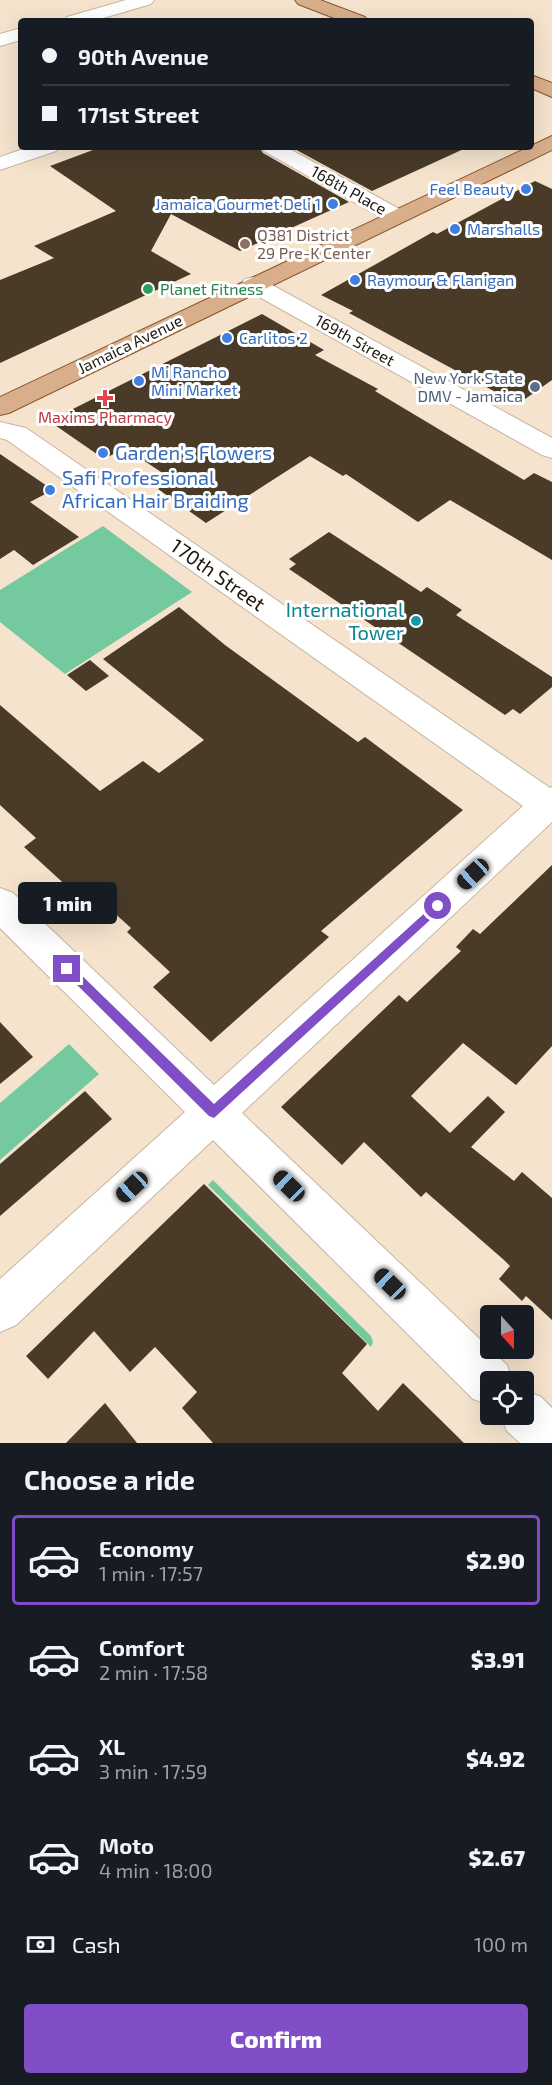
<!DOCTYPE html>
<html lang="en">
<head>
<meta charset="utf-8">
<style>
  body { margin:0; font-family:"Exo 2",sans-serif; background:#242831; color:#f1f3f6; height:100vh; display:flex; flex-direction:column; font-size:22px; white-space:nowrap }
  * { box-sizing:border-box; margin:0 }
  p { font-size:20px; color:#9ea1a6 }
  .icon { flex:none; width:33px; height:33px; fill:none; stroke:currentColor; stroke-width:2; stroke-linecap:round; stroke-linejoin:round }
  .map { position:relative; height:1443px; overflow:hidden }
  .details { display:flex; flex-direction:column; background:#171b24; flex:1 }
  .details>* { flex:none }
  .guide { position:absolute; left:18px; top:18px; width:516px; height:132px; border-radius:6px; box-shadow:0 6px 24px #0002; display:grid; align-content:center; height:132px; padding:0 24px; background:#171b24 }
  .needle { width:39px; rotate:159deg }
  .tools { position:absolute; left:480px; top:1305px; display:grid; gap:12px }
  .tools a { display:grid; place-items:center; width:54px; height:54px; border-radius:6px; background:#171b24; box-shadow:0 6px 24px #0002; font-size:30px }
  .end { position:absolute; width:27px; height:27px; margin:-14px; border:8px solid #804fc7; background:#fff; box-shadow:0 0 0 3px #fff }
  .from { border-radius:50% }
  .bubble { position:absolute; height:42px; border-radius:6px; background:#171b24; box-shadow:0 6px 24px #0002; font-size:20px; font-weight:800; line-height:42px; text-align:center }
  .car { position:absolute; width:18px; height:36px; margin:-18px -9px; border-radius:8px; box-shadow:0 0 4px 2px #0007; background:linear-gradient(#222 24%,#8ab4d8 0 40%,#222 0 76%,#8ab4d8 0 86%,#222 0) }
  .guide b { display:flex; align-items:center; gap:21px; height:57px; font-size:22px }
  .guide b+b { border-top:2px solid #363941 }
  .guide i { width:15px; height:15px; background:#f1f3f6 }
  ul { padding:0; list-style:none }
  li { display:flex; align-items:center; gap:18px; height:90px; margin:0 12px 9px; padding:0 12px; border:3px solid transparent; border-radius:6px }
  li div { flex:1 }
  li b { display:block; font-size:22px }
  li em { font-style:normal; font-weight:800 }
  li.on { border-color:#804fc7 }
  li>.icon { width:54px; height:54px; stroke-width:1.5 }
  h2 { padding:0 24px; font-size:27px; line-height:72px }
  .pay { display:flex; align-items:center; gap:15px; height:66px; padding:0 24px; font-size:22px }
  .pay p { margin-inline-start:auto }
  .cta { display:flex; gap:12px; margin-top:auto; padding:12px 24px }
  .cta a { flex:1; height:69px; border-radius:6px; background:#804fc7; color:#fff; font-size:24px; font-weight:800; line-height:69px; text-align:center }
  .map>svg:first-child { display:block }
</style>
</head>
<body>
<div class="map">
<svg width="552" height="1443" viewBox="0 0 552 1443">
  <rect width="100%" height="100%" fill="#f5e3cd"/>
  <g fill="#75c99f">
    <polygon points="103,526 192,592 65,674 0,622 0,590"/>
    <polygon points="69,1044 99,1074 0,1160 0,1103"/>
    <polygon points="213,1180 371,1336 373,1342 371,1347 208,1185"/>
  </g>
  <g fill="#493b28">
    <polygon points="101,147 259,147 263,153 349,202 240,251 171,214 151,251 191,274 0,363 0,280 54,258 34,246 116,211 50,166"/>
    <polygon points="291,147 468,147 372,191"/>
    <polygon points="535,181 552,189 552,380 518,404 349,313 353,311 321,295 433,232 437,234"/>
    <polygon points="262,314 324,350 315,355 378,389 375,391 524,480 534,473 552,482 552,560 450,500 418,522 346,474 343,476 310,456 206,523 158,489 173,480 125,448 104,459 49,421"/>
    <polygon points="0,454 53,490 30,502 79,537 33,565 14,550 0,559"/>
    <polygon points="329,532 421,592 427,587 462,610 456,615 552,677 552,687 520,714 513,709 505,715 289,569 296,564 289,559"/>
    <polygon points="179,607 225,645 358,742 365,737 463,810 321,931 329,937 211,1042 153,987 170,972 127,932 131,928 81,883 71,890 24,847 36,838 0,805 0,705 100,791 143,761 159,773 204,740 103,659"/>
    <polygon points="90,660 109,676 86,691 67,675"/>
    <polygon points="552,865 552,1046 516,1085 463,1043 411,1096 450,1133 488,1096 505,1112 471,1147 514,1181 522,1172 552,1198 552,1320 526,1296 522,1301 499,1279 510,1266 504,1260 426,1192 421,1197 364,1142 342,1165 281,1107 399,995 407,1002 461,951 456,947 473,929 480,934"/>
    <polygon points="0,1022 33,1057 0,1084"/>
    <polygon points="85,1091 112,1119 0,1216 0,1164"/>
    <polygon points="204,1184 367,1344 342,1373 378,1411 403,1383 464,1443 213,1443 182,1408 197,1392 155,1347 130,1372 94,1331 48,1379 26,1356"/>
    <polygon points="105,1403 137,1443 66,1443"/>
  </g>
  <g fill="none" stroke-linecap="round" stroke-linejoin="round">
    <defs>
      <g id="street">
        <polygon points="126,0 154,0 151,4 93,21 64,21 67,17"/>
        <polygon points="21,28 21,40 0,46 0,34"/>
        <polygon points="29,147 59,147 56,151 0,170 0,157"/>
        <polygon points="261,147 286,147 403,211 406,216 403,221 395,223 387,221 264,151"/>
        <polygon points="253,277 261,279 552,438 552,458 542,455 245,289 241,284 245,279"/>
        <polygon points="0,422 26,428 550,788 552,787 552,822 242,1113 507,1365 513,1382 490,1382 490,1405 473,1399 213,1140 16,1325 0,1332 0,1279 185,1112 0,928 0,888 13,893 214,1085 523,806 7,440 0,438"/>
        <polygon points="524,1390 541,1397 552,1408 552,1443 520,1443 507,1431 500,1414 524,1414"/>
      </g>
      <g id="primary">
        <polygon points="295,0 320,0 365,17 368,21 342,21 298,4"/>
        <polygon points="531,75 552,83 552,97 531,88"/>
        <polygon points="552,136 552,150 9,413 0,415 0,397"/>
      </g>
    </defs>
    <use href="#street" stroke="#c6b6a0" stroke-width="2"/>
    <use href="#primary" stroke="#87572d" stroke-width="2"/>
    <use href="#street" fill="#fff" fill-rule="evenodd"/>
    <use href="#primary" fill="#d9af8b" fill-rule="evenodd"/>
  </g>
  <polygon fill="#804fc7" points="438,901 442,903 442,909 214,1118 209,1116 61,969 63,965 71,965 214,1104"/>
  <g fill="#3f7fe0" stroke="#fff" stroke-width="2">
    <circle cx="526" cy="189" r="6"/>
    <circle cx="333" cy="204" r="6"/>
    <circle cx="455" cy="229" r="6"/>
    <circle cx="355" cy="280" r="6"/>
    <circle cx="227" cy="338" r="6"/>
    <circle cx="139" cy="381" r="6"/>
    <circle cx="103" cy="453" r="6"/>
    <circle cx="50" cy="490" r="6"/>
  </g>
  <circle fill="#8d6e63" stroke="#fff" stroke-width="2" cx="245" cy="244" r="6"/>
  <circle fill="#2e9e5b" stroke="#fff" stroke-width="2" cx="148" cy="289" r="6"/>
  <circle fill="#5c6f8a" stroke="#fff" stroke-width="2" cx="535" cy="387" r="6"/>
  <path fill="#e0444e" stroke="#fff" stroke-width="2" d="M102 389h6v6h6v6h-6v6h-6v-6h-6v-6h6z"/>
  <circle fill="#0f9aa8" stroke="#fff" stroke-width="2" cx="416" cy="621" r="6"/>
  <g text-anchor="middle" stroke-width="6" stroke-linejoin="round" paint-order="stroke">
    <g font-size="16" fill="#366cbe" stroke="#fff" text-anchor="start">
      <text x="514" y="195" text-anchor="end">Feel Beauty</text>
      <text x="321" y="210" text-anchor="end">Jamaica Gourmet Deli 1</text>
      <text x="467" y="235">Marshalls</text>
      <text x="367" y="286">Raymour &amp; Flanigan</text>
      <text x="239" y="344">Carlitos 2</text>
      <text x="151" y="378">Mi Rancho<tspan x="151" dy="18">Mini Market</tspan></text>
    </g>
    <g font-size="16" fill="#1e1810" stroke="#fff">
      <text transform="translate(349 190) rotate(29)" y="6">168th Place</text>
      <text transform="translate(355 340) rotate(29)" y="6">169th Street</text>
      <text transform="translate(130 344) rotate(-26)" y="6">Jamaica Avenue</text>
    </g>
    <g font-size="16" fill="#785e54" stroke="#fff" text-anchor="start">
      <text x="257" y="241">Q381 District<tspan x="257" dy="18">29 Pre-K Center</tspan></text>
    </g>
    <g font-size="16" fill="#27864d" stroke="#fff" text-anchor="start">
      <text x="160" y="295">Planet Fitness</text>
    </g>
    <g font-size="16" fill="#4e5e75" stroke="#fff" text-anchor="end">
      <text x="523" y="384">New York State<tspan x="523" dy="18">DMV - Jamaica</tspan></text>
    </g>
    <g font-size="16" fill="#be3a42" stroke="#fff">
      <text x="105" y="423">Maxims Pharmacy</text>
    </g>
    <g font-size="20" fill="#366cbe" stroke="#fff" text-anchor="start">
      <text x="115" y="460">Garden's Flowers</text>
      <text x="62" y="485">Safi Professional<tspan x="62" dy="23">African Hair Braiding</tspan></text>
    </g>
    <g font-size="20" fill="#1e1810" stroke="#fff">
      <text transform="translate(218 575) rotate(35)" y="7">170th Street</text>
    </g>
    <g font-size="20" fill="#0d838f" stroke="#fff" text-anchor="end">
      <text x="404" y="617">International<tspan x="404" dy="23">Tower</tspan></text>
    </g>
  </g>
</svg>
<div class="tools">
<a><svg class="needle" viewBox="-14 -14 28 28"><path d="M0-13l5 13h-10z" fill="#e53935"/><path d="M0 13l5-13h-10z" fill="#9ea1a6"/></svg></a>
<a><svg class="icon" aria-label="locate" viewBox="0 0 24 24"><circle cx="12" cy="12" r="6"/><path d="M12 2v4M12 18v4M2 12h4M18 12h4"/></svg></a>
</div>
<i class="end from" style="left:438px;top:906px"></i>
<i class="end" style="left:67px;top:969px"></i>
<div class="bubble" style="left:18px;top:882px;width:99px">1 min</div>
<i class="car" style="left:473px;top:874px;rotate:227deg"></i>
<i class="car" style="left:289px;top:1186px;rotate:314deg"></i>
<i class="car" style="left:132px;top:1187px;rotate:227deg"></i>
<i class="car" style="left:390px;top:1284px;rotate:314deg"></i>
<div class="guide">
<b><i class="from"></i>90th Avenue</b>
<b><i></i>171st Street</b>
</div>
</div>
<section class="details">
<h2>Choose a ride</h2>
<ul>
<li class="on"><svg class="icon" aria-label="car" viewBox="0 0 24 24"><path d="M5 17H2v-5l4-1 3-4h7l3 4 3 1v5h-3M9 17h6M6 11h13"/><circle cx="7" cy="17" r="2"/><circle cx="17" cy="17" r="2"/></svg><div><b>Economy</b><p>1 min · 17:57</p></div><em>$2.90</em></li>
<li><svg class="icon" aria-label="car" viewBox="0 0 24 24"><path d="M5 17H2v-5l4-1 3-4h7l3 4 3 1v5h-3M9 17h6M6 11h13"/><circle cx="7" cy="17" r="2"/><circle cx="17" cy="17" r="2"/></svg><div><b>Comfort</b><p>2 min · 17:58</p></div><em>$3.91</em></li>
<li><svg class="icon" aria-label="car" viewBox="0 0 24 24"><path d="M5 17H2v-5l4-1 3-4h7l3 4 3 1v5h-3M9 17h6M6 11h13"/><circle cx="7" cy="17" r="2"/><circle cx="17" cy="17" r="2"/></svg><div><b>XL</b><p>3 min · 17:59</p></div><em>$4.92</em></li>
<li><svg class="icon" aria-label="car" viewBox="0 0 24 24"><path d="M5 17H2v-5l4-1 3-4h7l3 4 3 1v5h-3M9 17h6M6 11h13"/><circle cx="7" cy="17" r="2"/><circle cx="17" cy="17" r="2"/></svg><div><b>Moto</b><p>4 min · 18:00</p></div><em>$2.67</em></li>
</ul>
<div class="pay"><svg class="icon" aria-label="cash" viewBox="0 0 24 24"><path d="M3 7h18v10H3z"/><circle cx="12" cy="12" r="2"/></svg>Cash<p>100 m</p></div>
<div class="cta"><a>Confirm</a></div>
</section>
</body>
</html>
